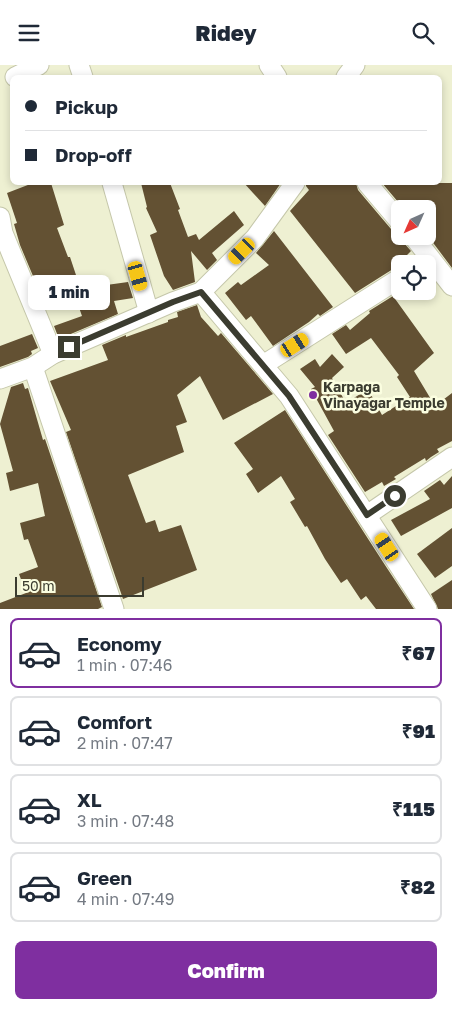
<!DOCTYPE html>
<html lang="en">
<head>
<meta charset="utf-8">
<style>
  body { margin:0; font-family:"Golos Text",sans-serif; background:#f2f2f3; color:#1f2937; height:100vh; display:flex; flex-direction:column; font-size:19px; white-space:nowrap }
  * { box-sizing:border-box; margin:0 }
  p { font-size:16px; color:#747a83 }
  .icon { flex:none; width:28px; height:28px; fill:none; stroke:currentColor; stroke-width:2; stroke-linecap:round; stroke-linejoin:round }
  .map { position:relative; height:544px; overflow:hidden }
  .drawer { display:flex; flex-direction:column; background:#fff; flex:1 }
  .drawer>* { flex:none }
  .top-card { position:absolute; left:10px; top:10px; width:432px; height:110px; border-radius:8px; box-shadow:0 2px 8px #0003; display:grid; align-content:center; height:110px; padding:0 15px; background:#fff }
  .needle { width:32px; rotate:225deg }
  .buttons { position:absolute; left:391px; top:135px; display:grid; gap:10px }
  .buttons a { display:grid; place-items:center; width:45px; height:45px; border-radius:8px; background:#fff; box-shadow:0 2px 8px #0003; font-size:25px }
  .scale { position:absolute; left:15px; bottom:12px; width:129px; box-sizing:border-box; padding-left:5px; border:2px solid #3b3c30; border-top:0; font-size:14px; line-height:18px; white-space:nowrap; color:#3b3c30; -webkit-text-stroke:4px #fbfee0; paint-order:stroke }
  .end { position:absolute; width:22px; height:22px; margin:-11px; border:6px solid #3b3c30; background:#fff; box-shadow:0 0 0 2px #fff }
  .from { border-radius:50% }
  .bubble { position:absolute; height:35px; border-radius:8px; background:#fff; box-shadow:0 2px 8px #0003; font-size:16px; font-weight:800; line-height:35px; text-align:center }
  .car { position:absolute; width:15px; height:30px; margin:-15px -8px; border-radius:6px; box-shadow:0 0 4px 1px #0007; background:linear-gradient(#f5c518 24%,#345 0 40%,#f5c518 0 76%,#345 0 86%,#f5c518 0) }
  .top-card b { display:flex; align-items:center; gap:18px; height:48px; font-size:19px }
  .top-card b+b { border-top:1px solid #e0e1e3 }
  .top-card i { width:12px; height:12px; background:#1f2937 }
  ul { padding:9px 0 0; list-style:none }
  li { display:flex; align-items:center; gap:15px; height:70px; margin:0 10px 8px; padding:0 5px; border:2px solid #e0e1e3; border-radius:8px }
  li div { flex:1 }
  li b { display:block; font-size:19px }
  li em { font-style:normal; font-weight:800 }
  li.on { border-color:#7f2fa0 }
  li>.icon { width:45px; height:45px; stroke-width:1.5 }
  .primary-button { display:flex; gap:10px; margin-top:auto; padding:10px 15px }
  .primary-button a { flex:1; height:58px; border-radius:8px; background:#7f2fa0; color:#fff; font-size:20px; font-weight:800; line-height:58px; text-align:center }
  header { display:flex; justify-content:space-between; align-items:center; height:65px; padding:0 15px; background:#fff; font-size:22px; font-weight:800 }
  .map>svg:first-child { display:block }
</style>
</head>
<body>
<header><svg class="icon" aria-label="menu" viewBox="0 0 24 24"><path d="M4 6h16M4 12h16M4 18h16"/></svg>Ridey<svg class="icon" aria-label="search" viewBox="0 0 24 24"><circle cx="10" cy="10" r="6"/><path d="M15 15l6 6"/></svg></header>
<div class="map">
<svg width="452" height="544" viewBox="0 0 452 544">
  <rect width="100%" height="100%" fill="#eef0d2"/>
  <g fill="#635133">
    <polygon points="33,118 51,118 64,160 57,163 68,192 70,192 77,213 81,212 85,223 128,217 133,233 114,236 118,249 59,274 54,261 82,251 76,234 46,242 20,180 14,159 17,158 7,128"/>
    <polygon points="141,118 170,118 180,144 178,145 188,172 196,169 199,175 234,146 244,160 212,188 217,195 207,205 191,186 195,217 173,225 164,211 150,170 157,167 146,143 147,142"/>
    <polygon points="244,118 281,118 265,141"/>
    <polygon points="306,118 356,118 358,125 391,164 400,168 400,171 402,171 404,178 411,186 393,204 355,228 290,146 309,125 306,121"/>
    <polygon points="382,118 452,118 452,203 428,171 428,144 404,144"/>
    <polygon points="274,166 333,242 320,251 318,249 309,257 273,281 251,251 246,255 225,228 238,217 241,220 269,200 256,188"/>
    <polygon points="393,231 434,288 414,306 435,341 452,328 452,376 437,384 439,387 431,392 426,396 425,393 394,412 396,414 384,421 382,417 365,427 328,370 334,366 311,324 315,322 300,304 315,294 320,302 332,289 344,302 332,313 346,338 368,324 382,350 410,332 397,312 399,310 371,273 346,289 332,269 346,260 350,265 370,248 369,246"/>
    <polygon points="197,240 201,252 218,271 221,268 273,329 223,355 200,311 177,330 187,357 176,361 184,387 128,410 146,458 155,455 159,467 181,460 197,505 123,534 66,367 71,365 50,316 108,295 102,280 126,270 126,272 168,257 168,255 178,252 177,247"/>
    <polygon points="32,269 38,283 31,286 32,289 28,292 0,302 0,281"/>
    <polygon points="23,318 25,324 28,323 43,375 45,374 102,542 98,544 0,544 0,538 26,528 19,509 38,502 28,474 24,475 20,458 45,451 38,418 10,426 6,408 13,406 0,359 11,322"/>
    <polygon points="285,345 383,497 414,544 376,544 366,531 361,535 347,514 341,518 325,494 307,461 305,462 290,437 295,434 281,411 258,428 246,409 253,404 234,378"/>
    <polygon points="452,411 452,443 401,471 391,455 430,434 424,426 440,415 444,420"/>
    <polygon points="452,463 452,501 435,513 417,489"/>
    <polygon points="452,515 452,544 438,544 431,529"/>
  </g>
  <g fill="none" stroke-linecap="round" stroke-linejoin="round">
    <defs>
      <g id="minor">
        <polyline points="79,0 83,12"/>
        <polyline points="269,0 277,12"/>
        <polyline points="15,12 39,0"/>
        <polyline points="346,12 355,0"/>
        <polyline points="112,118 149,248"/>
        <polyline points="367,118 400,157"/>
        <polyline points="0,152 3,168 53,289"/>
        <polyline points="413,171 452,221"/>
        <polyline points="201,227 289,331 427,544"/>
        <polyline points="263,300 400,213"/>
        <polyline points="33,302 114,544"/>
        <polyline points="0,314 33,302 53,289 173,237 201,227 255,173 295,118"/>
        <polyline points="367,450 452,392"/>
      </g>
    </defs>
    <use href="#minor" stroke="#c5c7aa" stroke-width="21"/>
    <use href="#minor" stroke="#fff" stroke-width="19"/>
  </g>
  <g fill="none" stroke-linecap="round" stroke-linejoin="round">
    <polyline stroke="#3b3c30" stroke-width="6" points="69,282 173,237 201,227 289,331 367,450 395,431"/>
  </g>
  <circle fill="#7f2fa0" stroke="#fbfee0" stroke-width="2" cx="313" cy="330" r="5"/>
  <g text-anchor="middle" stroke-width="5" stroke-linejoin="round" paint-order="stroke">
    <g font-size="14" font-weight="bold" fill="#3b3c30" stroke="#fbfee0" text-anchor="start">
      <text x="323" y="327">Karpaga<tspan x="323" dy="16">Vinayagar Temple</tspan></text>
    </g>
  </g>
</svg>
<div class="buttons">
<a><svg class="needle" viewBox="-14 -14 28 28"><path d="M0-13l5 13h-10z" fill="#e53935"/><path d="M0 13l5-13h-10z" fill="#747a83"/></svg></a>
<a><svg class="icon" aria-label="locate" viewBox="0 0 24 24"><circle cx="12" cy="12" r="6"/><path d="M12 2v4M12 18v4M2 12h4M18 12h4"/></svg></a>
</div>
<div class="scale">50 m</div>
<i class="end from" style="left:395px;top:431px"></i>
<i class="end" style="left:69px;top:282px"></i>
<div class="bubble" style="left:28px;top:210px;width:82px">1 min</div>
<i class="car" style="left:242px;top:186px;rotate:225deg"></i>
<i class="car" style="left:138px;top:211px;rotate:164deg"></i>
<i class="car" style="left:295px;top:280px;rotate:58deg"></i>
<i class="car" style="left:387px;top:482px;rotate:327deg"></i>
<div class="top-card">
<b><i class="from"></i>Pickup</b>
<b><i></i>Drop-off</b>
</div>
</div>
<section class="drawer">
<ul>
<li class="on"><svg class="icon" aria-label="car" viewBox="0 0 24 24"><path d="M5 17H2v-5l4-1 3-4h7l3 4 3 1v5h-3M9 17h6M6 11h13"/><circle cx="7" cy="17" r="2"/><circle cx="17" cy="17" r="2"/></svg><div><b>Economy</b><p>1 min · 07:46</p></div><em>₹67</em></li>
<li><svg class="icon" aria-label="car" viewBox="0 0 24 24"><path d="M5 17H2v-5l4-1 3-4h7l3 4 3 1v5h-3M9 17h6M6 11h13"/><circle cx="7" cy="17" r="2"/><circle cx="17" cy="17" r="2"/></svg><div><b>Comfort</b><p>2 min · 07:47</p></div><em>₹91</em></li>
<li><svg class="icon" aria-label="car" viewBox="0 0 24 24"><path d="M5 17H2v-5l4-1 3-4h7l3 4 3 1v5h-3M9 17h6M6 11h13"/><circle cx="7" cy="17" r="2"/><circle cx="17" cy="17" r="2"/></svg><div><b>XL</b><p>3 min · 07:48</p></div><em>₹115</em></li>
<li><svg class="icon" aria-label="car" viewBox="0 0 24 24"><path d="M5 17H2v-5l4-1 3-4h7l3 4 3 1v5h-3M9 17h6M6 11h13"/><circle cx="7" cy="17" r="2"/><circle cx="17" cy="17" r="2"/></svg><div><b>Green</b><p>4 min · 07:49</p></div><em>₹82</em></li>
</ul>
<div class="primary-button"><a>Confirm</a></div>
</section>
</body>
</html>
